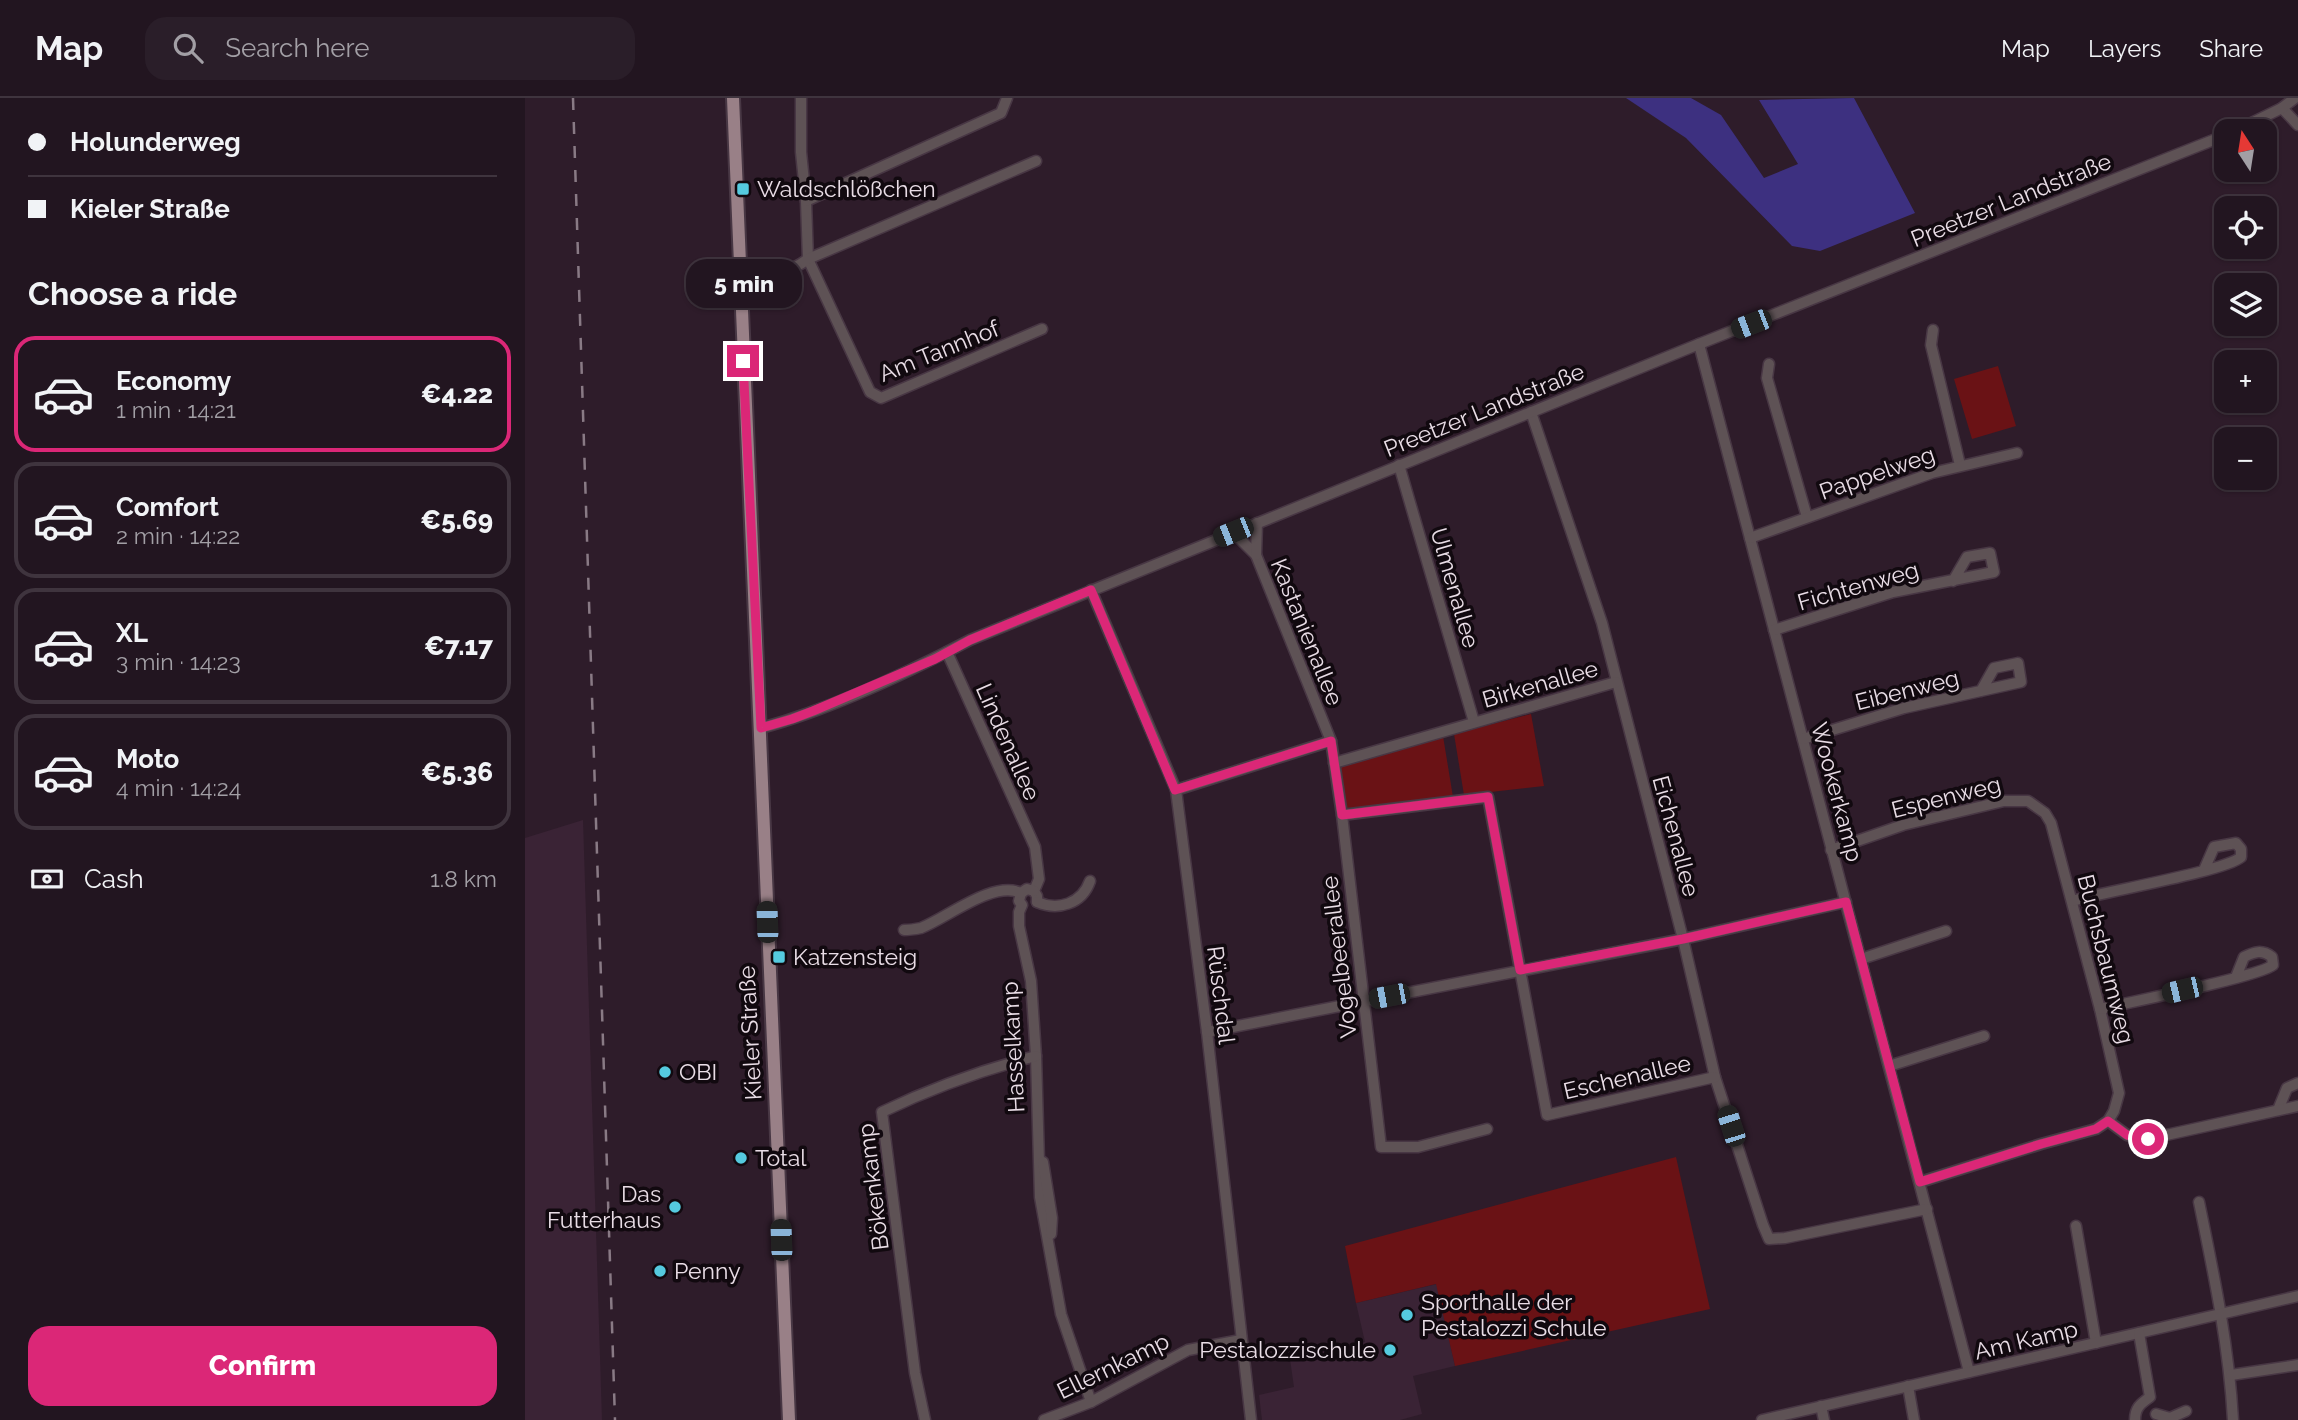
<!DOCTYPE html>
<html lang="en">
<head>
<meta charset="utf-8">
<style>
  body { margin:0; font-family:Raleway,sans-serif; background:#2a1e29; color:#f1f3f6; height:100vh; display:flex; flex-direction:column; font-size:26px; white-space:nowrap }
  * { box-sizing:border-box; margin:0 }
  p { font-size:23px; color:#a29fa5 }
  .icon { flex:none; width:38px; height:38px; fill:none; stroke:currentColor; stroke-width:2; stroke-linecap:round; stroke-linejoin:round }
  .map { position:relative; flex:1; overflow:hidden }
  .sheet { display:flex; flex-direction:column; background:#221520; width:525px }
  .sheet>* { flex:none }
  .top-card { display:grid; align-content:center; height:154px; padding:0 28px; background:#221520 }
  .needle { width:46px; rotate:348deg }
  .tools { position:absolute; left:1689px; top:21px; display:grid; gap:14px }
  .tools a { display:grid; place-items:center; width:63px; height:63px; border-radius:14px; background:#221520; box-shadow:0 2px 5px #0004,0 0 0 2px #3f343e; font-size:35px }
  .end { position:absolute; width:32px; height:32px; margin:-16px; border:9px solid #db2777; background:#fff; box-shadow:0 0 0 4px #fff }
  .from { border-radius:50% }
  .bubble { position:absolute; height:49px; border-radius:21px; background:#221520; box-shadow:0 2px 5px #0004,0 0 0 2px #3f343e; font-size:23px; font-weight:800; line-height:49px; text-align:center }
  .car { position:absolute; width:21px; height:42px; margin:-21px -10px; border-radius:9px; box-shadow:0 0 5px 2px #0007; background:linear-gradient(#222 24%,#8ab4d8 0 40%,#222 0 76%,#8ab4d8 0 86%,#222 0) }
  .top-card b { display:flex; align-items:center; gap:24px; height:66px; font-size:26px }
  .top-card b+b { border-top:2px solid #3f343e }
  .top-card i { width:18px; height:18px; background:#f1f3f6 }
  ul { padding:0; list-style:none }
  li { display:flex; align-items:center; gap:21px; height:116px; margin:0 14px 10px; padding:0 14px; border:4px solid #3f343e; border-radius:21px }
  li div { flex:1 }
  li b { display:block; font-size:26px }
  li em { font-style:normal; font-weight:800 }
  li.on { border-color:#db2777 }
  li>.icon { width:63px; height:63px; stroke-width:1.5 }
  h2 { padding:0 28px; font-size:32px; line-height:84px }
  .pay { display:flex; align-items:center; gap:18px; height:77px; padding:0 28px; font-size:26px }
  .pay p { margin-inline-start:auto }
  .cta { display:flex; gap:14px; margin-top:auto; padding:14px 28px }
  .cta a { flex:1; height:80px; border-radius:21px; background:#db2777; color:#fff; font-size:28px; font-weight:800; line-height:80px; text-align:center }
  header { display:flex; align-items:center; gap:42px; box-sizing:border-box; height:98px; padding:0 35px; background:#221520; border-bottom:2px solid #3f343e }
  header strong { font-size:33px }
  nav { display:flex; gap:38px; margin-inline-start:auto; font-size:24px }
  .search { width:490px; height:63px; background:#2a1e29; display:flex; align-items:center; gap:18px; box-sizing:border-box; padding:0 24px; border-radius:21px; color:#a29fa5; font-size:26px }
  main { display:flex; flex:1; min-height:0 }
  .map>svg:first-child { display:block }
</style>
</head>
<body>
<header>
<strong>Map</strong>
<div class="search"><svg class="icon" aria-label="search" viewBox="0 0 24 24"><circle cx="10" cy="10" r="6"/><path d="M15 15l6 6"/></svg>Search here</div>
<nav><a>Map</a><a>Layers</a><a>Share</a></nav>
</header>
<main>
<section class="sheet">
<div class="top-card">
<b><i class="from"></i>Holunderweg</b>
<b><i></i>Kieler Straße</b>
</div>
<h2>Choose a ride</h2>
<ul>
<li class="on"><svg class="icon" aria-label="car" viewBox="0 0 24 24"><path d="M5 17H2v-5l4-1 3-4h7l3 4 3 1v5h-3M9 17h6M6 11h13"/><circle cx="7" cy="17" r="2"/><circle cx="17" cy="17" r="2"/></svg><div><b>Economy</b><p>1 min · 14:21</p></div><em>€4.22</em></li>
<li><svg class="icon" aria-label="car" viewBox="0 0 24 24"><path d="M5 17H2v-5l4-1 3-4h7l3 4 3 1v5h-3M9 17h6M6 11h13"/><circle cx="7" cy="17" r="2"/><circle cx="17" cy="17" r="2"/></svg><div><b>Comfort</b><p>2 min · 14:22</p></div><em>€5.69</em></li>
<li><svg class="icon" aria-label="car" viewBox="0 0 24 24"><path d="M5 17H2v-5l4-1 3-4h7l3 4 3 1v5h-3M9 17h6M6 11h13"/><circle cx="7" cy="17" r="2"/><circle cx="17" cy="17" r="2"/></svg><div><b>XL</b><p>3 min · 14:23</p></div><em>€7.17</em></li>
<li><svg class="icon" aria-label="car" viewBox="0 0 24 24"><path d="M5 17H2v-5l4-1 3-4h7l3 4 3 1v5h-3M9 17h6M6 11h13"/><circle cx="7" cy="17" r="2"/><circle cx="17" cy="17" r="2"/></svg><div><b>Moto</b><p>4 min · 14:24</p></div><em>€5.36</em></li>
</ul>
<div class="pay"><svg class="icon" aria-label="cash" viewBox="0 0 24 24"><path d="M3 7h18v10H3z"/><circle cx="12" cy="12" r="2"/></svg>Cash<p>1.8 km</p></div>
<div class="cta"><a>Confirm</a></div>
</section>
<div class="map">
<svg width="1773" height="1322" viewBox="0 0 1773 1322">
  <rect width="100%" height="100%" fill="#2e1c2a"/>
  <g fill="#3a2335">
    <polygon points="58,722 77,1322 0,1322 0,740"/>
    <polygon points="912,1186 930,1268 888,1278 897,1316 875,1322 737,1322 734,1297 769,1289 765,1261 840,1244 831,1205"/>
  </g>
  <g fill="#6a1215">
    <polygon points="1473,268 1491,328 1447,341 1429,281"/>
    <polygon points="1006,616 1019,688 939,697 929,636"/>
    <polygon points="918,638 928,699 821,712 814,668"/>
    <polygon points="1151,1059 1185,1211 930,1268 911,1186 831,1205 820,1148"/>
  </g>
  <polygon fill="#3d3080" points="1101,0 1166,0 1196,17 1239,80 1273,66 1234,2 1329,0 1390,115 1295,153 1267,148 1161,40"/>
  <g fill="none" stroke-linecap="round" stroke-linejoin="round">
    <defs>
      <g id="minor">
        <polyline points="276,0 276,54 281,103 283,161 345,294 356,300 517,231"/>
        <polyline points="1757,10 1773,27"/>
        <polyline points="1710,33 1757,10 1770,0"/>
        <polyline points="281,103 476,15 482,0"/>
        <path d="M215 183C240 180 263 176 283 161L511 63"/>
        <polyline points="1408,232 1406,247 1435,367"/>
        <polyline points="1174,246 1444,1274"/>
        <polyline points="1244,266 1242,280 1282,419"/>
        <polyline points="1006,314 1077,525 1158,841 1190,979 1238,1127 1244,1141 1260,1140 1402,1111"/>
        <polyline points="874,367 949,624"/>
        <polyline points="708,434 731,457 806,643 817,717 856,1049 893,1049 962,1031"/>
        <polyline points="1225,440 1407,375 1492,355"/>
        <polyline points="731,457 732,425"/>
        <polyline points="566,492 651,692 682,934 726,1322"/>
        <polyline points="1249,532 1368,494 1469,474 1465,455 1442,459 1428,483"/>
        <polyline points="422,554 510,749 514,781 509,793 512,798 512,804"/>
        <path d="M236 630C304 612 382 575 445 542L1174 246 1701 37"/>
        <polyline points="1278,641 1379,610 1496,584 1493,565 1469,570 1456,593"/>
        <polyline points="809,665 1091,584"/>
        <polyline points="651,692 806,643"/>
        <polyline points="817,717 963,699 1022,1017 1190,979"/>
        <polyline points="1306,752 1378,727 1479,703 1503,703 1520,715 1526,725 1575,911 1594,995 1589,1013 1583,1023 1571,1031 1516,1046 1395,1084"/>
        <polyline points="496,795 494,803 497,807 494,814 494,828 506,883 511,958 515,1099 536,1216 566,1304"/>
        <path d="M1547 803C1577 794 1701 773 1716 759V751L1711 745 1689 749 1679 772"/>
        <path d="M512 804C533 813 557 806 565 783"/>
        <path d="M379 832C385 832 391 831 396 830 422 820 468 782 496 795L502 791 509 793"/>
        <polyline points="1336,861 1421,833"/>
        <path d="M1575 911C1601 905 1736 878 1748 867L1747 859C1737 851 1729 854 1719 859L1711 879"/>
        <polyline points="682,934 1158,841 1321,804"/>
        <polyline points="1364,968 1459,938"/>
        <polyline points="1753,1012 1762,990 1773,985"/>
        <polyline points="1583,1023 1602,1037 1623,1041 1773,1008"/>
        <polyline points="518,1064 527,1120 526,1136"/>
        <path d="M1674 1104C1689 1177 1704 1248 1708 1322"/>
        <polyline points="1551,1128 1571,1245"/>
        <polyline points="1706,1277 1773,1267"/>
        <polyline points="1383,1288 1389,1322"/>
        <polyline points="1296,1308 1299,1322"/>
        <polyline points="1631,1316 1645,1320 1661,1313"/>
        <path d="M400 1322 390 1275 357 1014C407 990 457 972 511 958"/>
        <polyline points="519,1322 566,1304 663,1252 716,1242"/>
        <polyline points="1237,1322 1773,1198"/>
        <path d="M1610 1322C1610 1310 1615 1306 1625 1299L1614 1235"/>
      </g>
      <polyline id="major" points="208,0 264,1322"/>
    </defs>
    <use href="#minor" stroke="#483744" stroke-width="13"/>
    <use href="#major" stroke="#483744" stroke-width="16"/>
    <use href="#minor" stroke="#5e5255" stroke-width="10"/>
    <use href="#major" stroke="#998087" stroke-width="12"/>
    <polyline stroke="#897a85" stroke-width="2.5" stroke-dasharray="12 12" stroke-linecap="butt" points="48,0 90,1322"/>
  </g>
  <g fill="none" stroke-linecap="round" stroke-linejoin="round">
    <polyline stroke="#db2777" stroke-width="9" points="218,263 236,630 267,621 288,613 410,561 445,542 566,492 650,692 806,643 817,717 963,699 995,872 1158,841 1321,804 1395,1084 1516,1046 1571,1031 1583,1023 1602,1037 1623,1041"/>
  </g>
  <g fill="#55cadf" stroke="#11090f" stroke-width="2.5">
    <rect x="211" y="84" width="14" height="14" rx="3.5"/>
    <rect x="247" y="852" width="14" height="14" rx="3.5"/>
    <circle cx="140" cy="974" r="7"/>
    <circle cx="216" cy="1060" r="7"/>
    <circle cx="150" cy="1109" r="7"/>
    <circle cx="135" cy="1173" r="7"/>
    <circle cx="882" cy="1217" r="7"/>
    <circle cx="865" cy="1252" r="7"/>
  </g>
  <g text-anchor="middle" stroke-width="7" stroke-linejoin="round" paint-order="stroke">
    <g font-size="23" fill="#e9dde6" stroke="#11090f" text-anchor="start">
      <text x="232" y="99">Waldschlößchen</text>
      <text x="268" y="867">Katzensteig</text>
      <text x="154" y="982">OBI</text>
      <text x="230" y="1068">Total</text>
      <text x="136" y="1104" text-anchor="end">Das<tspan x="136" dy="26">Futterhaus</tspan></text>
      <text x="149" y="1181">Penny</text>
      <text x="896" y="1212">Sporthalle der<tspan x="896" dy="26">Pestalozzi Schule</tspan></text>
      <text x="851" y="1260" text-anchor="end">Pestalozzischule</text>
    </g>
    <g font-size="23" fill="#e9dde6" stroke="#11090f">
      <text transform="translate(1486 102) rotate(-22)" y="8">Preetzer Landstraße</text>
      <text transform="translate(414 253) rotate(-22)" y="8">Am Tannhof</text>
      <text transform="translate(959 312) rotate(-22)" y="8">Preetzer Landstraße</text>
      <text transform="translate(1352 375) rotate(-19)" y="8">Pappelweg</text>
      <text transform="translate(1333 488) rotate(-16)" y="8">Fichtenweg</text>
      <text transform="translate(930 490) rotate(74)" y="8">Ulmenallee</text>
      <text transform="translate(782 534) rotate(68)" y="8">Kastanienallee</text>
      <text transform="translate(1015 586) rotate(-16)" y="8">Birkenallee</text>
      <text transform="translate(1382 592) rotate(-14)" y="8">Eibenweg</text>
      <text transform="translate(483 644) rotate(66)" y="8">Lindenallee</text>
      <text transform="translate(1312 694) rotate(75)" y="8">Wookerkamp</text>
      <text transform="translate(1421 699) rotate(-14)" y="8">Espenweg</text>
      <text transform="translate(1151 738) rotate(75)" y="8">Eichenallee</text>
      <text transform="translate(814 859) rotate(-97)" y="8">Vogelbeerallee</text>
      <text transform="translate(1581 861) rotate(76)" y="8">Buchsbaumweg</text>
      <text transform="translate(696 897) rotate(83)" y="8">Rüschdal</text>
      <text transform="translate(225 935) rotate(-93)" y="8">Kieler Straße</text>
      <text transform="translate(488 949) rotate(-93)" y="8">Hasselkamp</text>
      <text transform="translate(1102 979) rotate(-13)" y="8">Eschenallee</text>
      <text transform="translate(348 1089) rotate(-97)" y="8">Bökenkamp</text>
      <text transform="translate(1501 1242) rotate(-13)" y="8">Am Kamp</text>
      <text transform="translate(588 1268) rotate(-26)" y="8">Ellernkamp</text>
    </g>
  </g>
</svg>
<div class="tools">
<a><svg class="needle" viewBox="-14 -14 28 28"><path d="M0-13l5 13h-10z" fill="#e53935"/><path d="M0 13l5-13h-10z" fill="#a29fa5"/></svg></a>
<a><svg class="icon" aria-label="locate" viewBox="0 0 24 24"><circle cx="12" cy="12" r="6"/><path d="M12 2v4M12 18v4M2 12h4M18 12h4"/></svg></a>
<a><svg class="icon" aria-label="layers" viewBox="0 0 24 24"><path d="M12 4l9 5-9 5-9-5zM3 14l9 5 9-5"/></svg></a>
<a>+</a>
<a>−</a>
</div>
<i class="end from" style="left:1623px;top:1041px"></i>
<i class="end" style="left:218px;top:263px"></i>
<div class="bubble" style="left:161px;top:161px;width:116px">5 min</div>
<i class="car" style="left:1226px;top:226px;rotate:249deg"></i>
<i class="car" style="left:708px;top:434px;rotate:248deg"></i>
<i class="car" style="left:242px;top:824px;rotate:358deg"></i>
<i class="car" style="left:1657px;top:892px;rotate:257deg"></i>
<i class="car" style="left:864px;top:898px;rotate:259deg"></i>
<i class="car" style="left:1206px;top:1028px;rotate:342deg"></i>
<i class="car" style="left:256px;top:1142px;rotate:358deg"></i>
</div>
</main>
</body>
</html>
